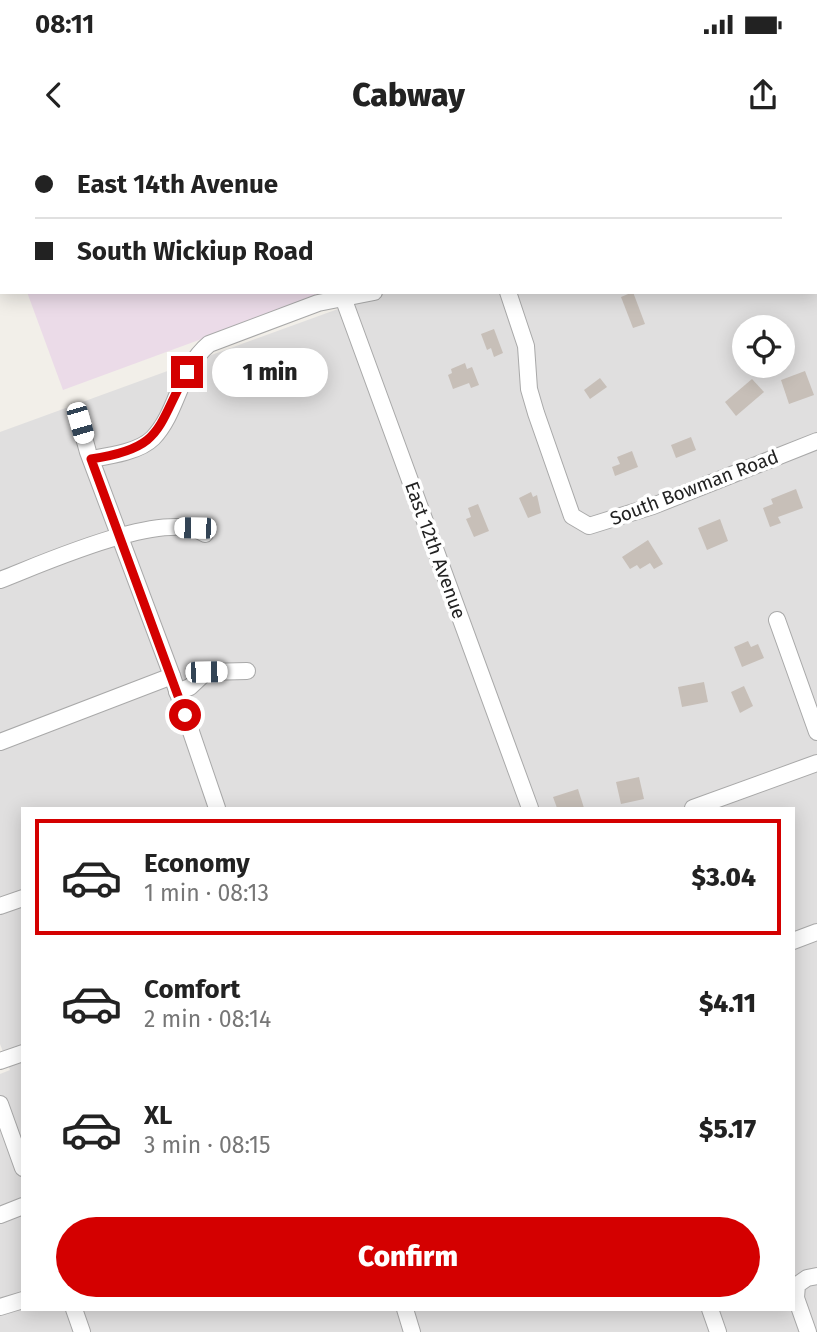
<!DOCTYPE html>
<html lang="en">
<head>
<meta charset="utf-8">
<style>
  body { margin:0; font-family:"Fira Sans",sans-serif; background:#f2f2f2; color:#222; height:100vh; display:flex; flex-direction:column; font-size:26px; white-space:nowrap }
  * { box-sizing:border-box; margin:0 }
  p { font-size:23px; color:#767676 }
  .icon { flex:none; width:38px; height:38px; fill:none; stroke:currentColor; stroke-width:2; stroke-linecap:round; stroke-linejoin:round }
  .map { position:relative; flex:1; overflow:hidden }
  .drawer { position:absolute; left:21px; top:667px; width:774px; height:504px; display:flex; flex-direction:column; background:#fff; border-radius:0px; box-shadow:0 4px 18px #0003 }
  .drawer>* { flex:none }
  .banner { position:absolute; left:0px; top:0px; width:817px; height:154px; box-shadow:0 4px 18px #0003; display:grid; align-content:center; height:154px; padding:0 35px; background:#fff }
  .controls { position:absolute; left:732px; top:175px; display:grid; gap:14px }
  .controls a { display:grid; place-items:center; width:63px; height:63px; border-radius:50%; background:#fff; box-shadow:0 4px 18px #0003; font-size:35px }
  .end { position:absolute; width:32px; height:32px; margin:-16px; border:9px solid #d40000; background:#fff; box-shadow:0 0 0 4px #fff }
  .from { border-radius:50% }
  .bubble { position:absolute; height:49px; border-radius:24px; background:#fff; box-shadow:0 4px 18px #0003; font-size:23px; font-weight:800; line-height:49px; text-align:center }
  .car { position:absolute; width:21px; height:42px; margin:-21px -10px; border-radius:9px; box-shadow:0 0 5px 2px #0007; background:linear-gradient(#fff 24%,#345 0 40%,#fff 0 76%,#345 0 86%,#fff 0) }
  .banner b { display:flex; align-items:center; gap:24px; height:66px; font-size:26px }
  .banner b+b { border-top:2px solid #e0e0e0 }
  .banner i { width:18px; height:18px; background:#222 }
  ul { padding:12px 0 0; list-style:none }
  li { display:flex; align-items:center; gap:21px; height:116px; margin:0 14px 10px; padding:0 21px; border:4px solid transparent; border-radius:0px }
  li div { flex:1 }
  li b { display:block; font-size:26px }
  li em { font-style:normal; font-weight:800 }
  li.current { border-color:#d40000 }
  li>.icon { width:63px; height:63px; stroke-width:1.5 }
  .primary-button { display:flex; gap:14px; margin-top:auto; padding:14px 35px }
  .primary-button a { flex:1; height:80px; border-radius:42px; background:#d40000; color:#fff; font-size:28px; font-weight:800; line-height:80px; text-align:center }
  .status { display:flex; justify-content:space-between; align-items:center; height:49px; padding:0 35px; background:#fff; direction:ltr }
  .status svg { height:19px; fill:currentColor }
  header { display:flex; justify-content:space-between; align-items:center; height:91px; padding:0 35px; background:#fff; font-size:32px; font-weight:800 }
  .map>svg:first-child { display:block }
</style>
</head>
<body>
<div class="status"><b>08:11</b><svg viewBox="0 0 49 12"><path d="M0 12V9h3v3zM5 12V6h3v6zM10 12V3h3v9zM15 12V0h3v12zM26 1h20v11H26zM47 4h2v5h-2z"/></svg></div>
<header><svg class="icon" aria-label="back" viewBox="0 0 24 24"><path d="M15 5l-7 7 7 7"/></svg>Cabway<svg class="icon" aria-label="share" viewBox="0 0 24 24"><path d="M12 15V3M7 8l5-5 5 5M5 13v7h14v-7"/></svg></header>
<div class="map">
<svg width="817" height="1192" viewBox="0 0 817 1192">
  <rect width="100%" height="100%" fill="#f2efe9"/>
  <path fill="#e0dfdf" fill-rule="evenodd" d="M302 0H817V1192H0V934L10 930 0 904V292L360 161 358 152H816V2ZM744 187H782V226H744ZM23 668H793V1169H23Z"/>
  <g fill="#ebdbe8">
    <polygon points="0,0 271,0 272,2 2,2 2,82"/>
    <polygon points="27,152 326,152 327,153 63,250"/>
  </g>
  <g fill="#c7bfb8">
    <polygon points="633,152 645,184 633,188 621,157"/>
    <polygon points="494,189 503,213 494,217 491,208 487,210 481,194"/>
    <polygon points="465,223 467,229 472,227 479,245 471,248 469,243 453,249 448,235 452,233 451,229"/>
    <polygon points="805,231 814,255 789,264 781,240"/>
    <polygon points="600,238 607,247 590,259 584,250"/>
    <polygon points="752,239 764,252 736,276 725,262"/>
    <polygon points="691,297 696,310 676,318 671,305"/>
    <polygon points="632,311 638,327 615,336 612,327 620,324 617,317"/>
    <polygon points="796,349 803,368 778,377 781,383 770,387 763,368 773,364 771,359"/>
    <polygon points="531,352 533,357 537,355 541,373 528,378 519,358"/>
    <polygon points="478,364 489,391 474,397 466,379 471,377 468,368"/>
    <polygon points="720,379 728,401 707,410 698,388"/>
    <polygon points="648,400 663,424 654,429 650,423 640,429 637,425 630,429 622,417"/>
    <polygon points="748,501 751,507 758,504 764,518 742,527 734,507"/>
    <polygon points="704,542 708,562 682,567 678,547"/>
    <polygon points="744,546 753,566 740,573 731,552"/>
    <polygon points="639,637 644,659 621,664 616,642"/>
    <polygon points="578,649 584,668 557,668 553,657"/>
  </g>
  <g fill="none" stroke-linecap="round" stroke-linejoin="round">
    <defs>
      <g id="minor">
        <polyline points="3,0 4,2"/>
        <polyline points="286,0 286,2"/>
        <polyline points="765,0 765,2"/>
        <polyline points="20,2 25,0"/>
        <polyline points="340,2 345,0"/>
        <polyline points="793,2 798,0"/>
        <polyline points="341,152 530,668"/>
        <polyline points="508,152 526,206 529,249 536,273 572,376 589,386 653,366 817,301"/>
        <polyline points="80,283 88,312 172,536 217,668"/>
        <path d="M91 319C109 316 139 312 153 298 178 272 179 229 209 204L318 163 374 152"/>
        <path d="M0 440C42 424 167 367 205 394"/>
        <polyline points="777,480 817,592"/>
        <polyline points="177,552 190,547 206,532 247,531"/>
        <polyline points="0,602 172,536"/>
        <polyline points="693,668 817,623"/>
        <polyline points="0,766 23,758"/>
        <polyline points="793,801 817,792"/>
        <polyline points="0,921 23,913"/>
        <polyline points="0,964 23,1028"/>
        <polyline points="0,1075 23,1066"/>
        <polyline points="0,1167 23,1160"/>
        <polyline points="74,1169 82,1192"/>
        <polyline points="405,1169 412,1192"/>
        <polyline points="710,1169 718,1192"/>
        <polyline points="808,1192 796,1158 797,1145 807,1138 817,1136"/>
      </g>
    </defs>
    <use href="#minor" stroke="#a9a9a9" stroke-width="18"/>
    <use href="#minor" stroke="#fff" stroke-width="16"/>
  </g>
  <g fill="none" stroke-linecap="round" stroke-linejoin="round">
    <path stroke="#d40000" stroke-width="9" d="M185 575 91 319C164 308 156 288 187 232"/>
  </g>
  <g text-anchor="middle" stroke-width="7" stroke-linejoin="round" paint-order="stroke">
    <g font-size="19" fill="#222" stroke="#fff">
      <text transform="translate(694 347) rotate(-21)" y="7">South Bowman Road</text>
      <text transform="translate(436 410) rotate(70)" y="7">East 12th Avenue</text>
    </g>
  </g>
</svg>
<div class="controls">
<a><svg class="icon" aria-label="locate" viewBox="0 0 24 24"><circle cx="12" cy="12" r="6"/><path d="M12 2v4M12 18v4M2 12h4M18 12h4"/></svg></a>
</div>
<i class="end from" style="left:185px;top:575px"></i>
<i class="end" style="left:187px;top:232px"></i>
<div class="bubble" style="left:212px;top:208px;width:116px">1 min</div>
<i class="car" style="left:80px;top:283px;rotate:164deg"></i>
<i class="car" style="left:195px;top:388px;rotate:271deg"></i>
<i class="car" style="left:206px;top:532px;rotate:89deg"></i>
<div class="banner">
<b><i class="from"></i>East 14th Avenue</b>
<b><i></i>South Wickiup Road</b>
</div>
<section class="drawer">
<ul>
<li class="current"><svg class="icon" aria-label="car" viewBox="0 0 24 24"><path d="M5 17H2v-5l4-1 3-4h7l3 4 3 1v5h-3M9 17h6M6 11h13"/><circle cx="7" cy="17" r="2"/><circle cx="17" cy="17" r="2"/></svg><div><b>Economy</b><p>1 min · 08:13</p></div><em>$3.04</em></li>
<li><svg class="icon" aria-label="car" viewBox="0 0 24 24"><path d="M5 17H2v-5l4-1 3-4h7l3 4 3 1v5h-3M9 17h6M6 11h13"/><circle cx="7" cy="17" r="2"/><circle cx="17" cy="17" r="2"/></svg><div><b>Comfort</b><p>2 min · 08:14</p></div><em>$4.11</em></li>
<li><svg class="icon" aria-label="car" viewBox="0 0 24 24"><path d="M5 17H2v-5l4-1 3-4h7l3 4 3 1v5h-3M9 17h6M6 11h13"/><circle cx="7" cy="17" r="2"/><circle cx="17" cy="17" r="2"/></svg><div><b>XL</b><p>3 min · 08:15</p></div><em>$5.17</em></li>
</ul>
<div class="primary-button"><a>Confirm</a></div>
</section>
</div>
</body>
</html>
